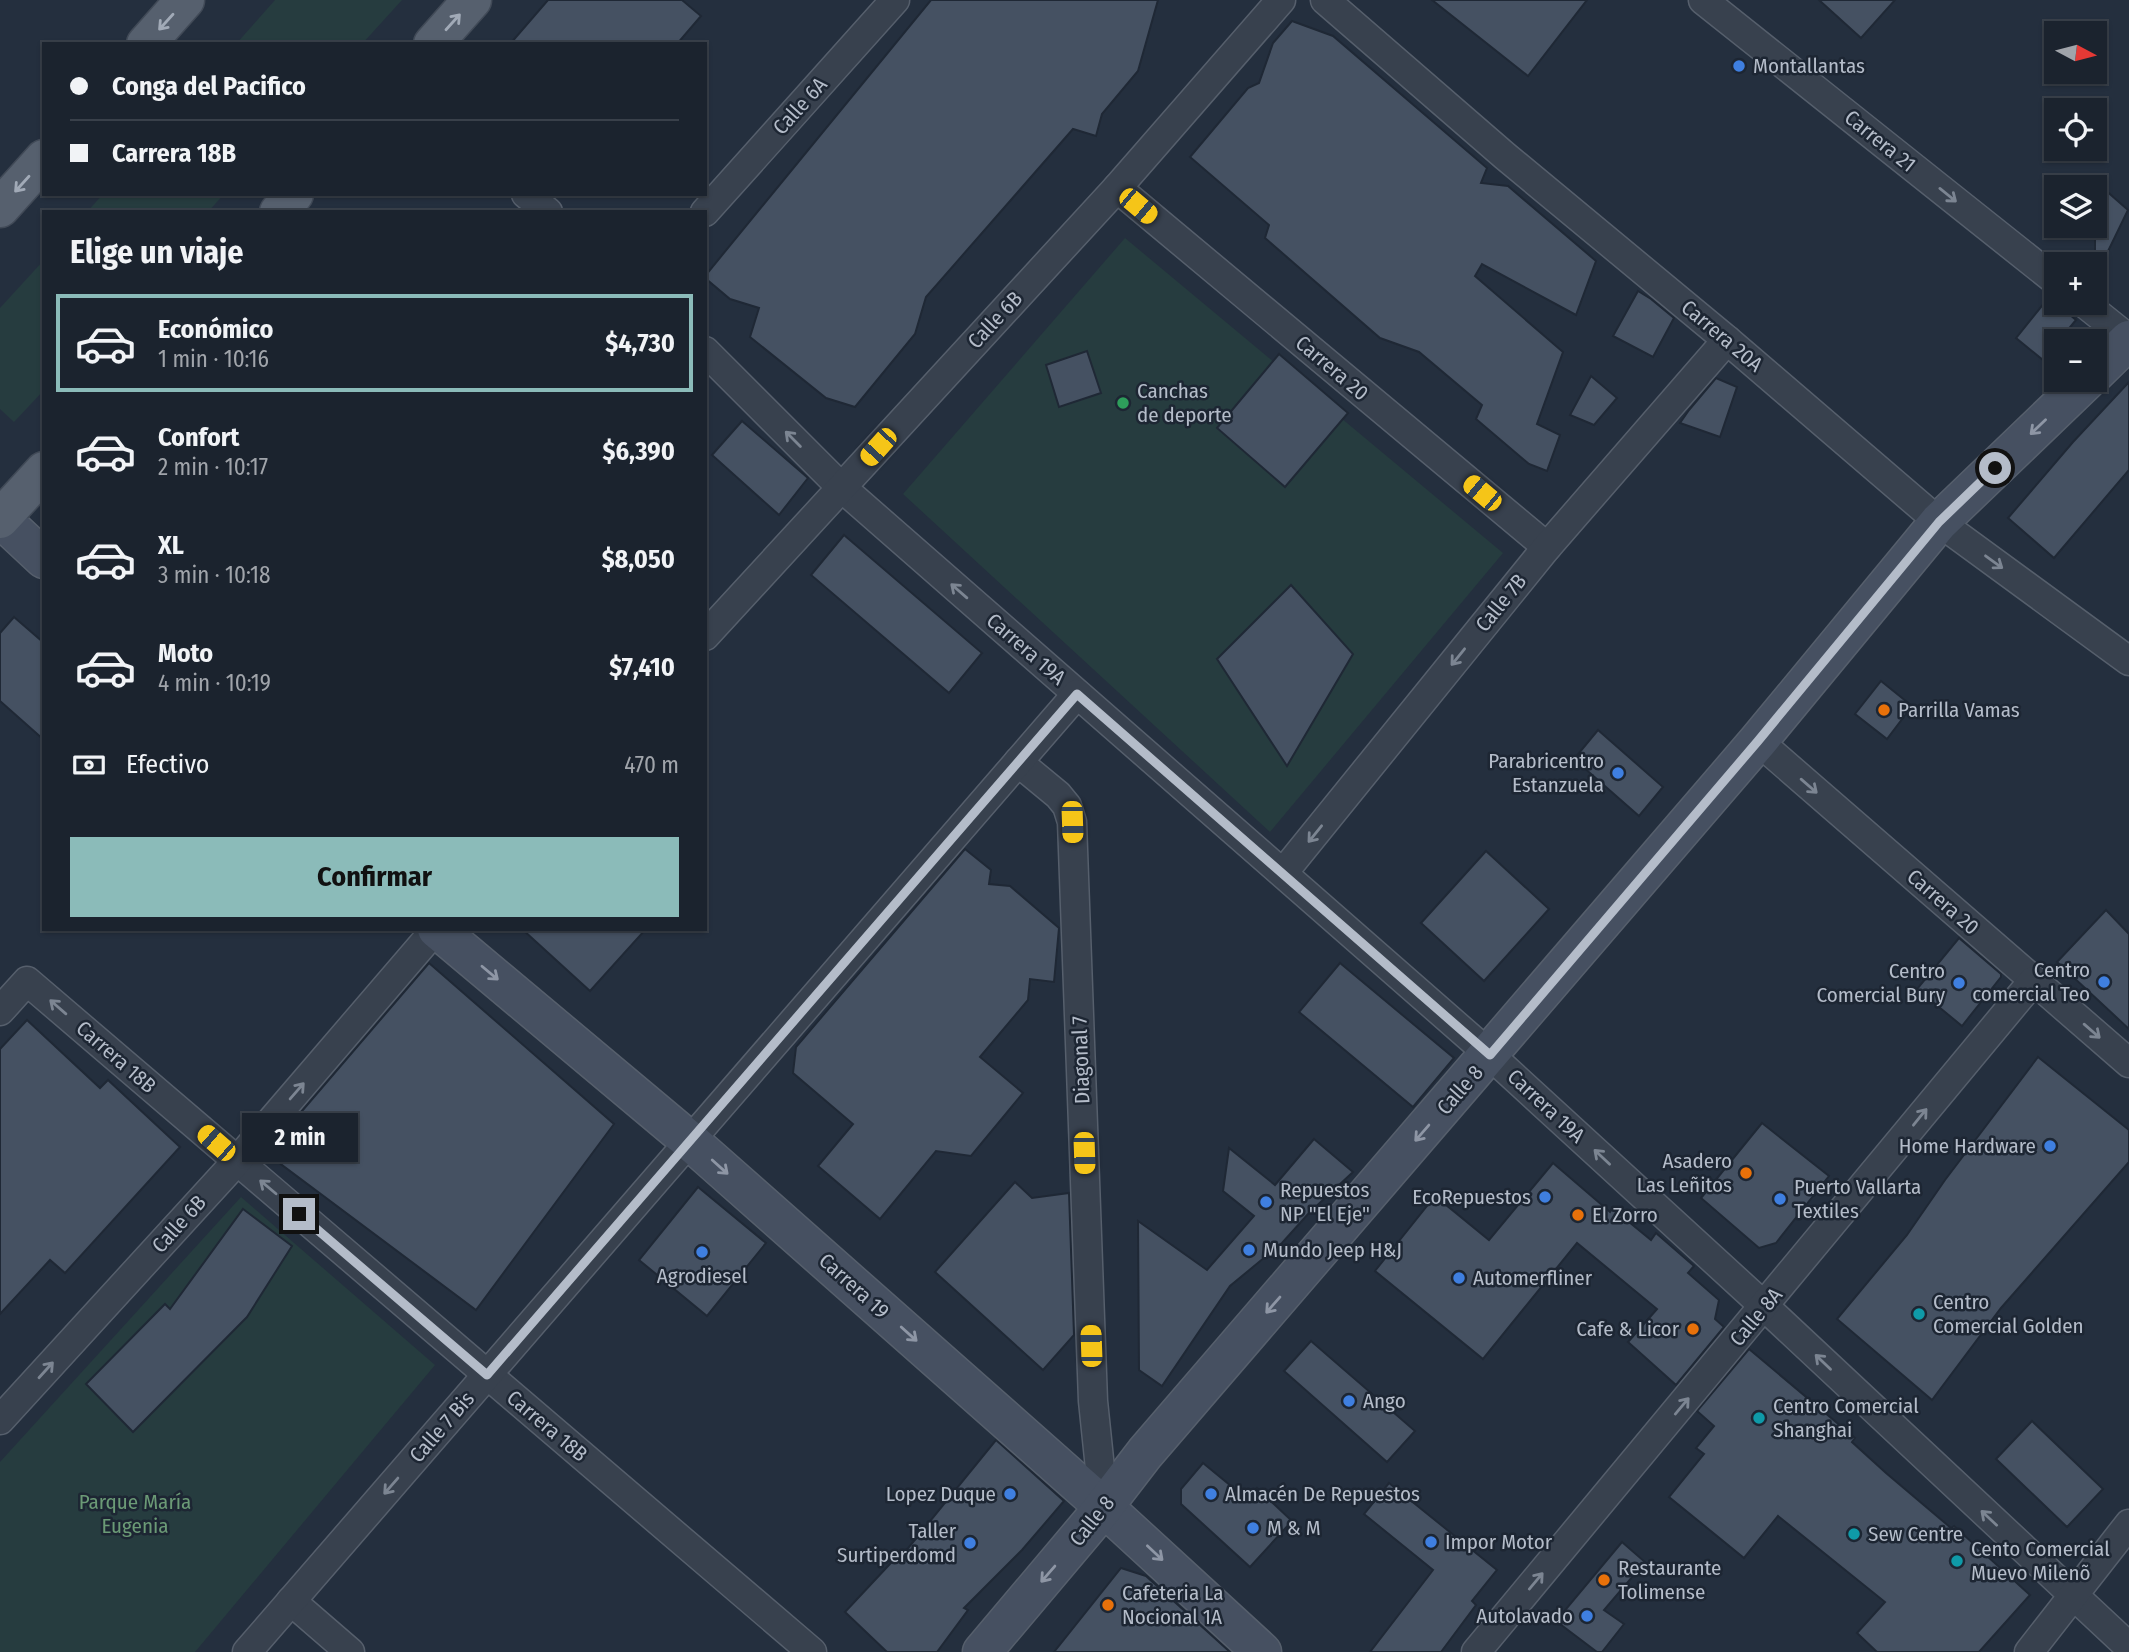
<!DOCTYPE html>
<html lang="es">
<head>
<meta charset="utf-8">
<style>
  body { margin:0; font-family:"Fira Sans Condensed",sans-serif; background:#242b36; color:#f1f3f6; height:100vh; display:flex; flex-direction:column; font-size:26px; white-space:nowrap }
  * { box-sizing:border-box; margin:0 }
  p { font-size:23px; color:#a0a4aa }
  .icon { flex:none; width:38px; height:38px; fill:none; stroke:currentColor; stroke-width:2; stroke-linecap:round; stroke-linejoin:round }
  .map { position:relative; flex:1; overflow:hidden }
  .panel { position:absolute; left:42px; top:210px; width:665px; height:721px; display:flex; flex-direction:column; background:#1b232e; border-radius:0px; box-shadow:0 2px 5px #0004,0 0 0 2px #39404a }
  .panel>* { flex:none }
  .hud { position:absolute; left:42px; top:42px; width:665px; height:154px; border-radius:0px; box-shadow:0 2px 5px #0004,0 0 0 2px #39404a; display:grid; align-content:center; height:154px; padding:0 28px; background:#1b232e }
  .needle { width:46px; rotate:97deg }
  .tools { position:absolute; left:2044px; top:21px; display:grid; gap:14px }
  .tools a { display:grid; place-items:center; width:63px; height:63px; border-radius:0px; background:#1b232e; box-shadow:0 2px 5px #0004,0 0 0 2px #39404a; font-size:35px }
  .end { position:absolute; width:32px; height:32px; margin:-16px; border:9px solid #b4bcc9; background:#111; box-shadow:0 0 0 4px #111 }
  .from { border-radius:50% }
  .bubble { position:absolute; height:49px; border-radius:0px; background:#1b232e; box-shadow:0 2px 5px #0004,0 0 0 2px #39404a; font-size:23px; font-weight:700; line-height:49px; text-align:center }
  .car { position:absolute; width:21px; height:42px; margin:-21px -10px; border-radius:9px; box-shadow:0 0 5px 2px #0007; background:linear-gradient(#f5c518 24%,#345 0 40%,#f5c518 0 76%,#345 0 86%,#f5c518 0) }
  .hud b { display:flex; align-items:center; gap:24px; height:66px; font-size:26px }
  .hud b+b { border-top:2px solid #39404a }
  .hud i { width:18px; height:18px; background:#f1f3f6 }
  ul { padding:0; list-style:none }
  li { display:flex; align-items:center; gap:21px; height:98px; margin:0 14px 10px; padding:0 14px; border:4px solid transparent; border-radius:0px }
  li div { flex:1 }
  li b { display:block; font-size:26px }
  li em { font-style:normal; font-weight:700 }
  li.active { border-color:#8bbbb9 }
  li>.icon { width:63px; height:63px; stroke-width:1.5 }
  h2 { padding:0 28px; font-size:32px; line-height:84px }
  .pay { display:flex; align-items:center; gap:18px; height:77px; padding:0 28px; font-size:26px }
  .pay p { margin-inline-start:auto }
  .action { display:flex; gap:14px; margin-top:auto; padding:14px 28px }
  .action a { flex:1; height:80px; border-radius:0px; background:#8bbbb9; color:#111; font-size:28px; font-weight:700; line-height:80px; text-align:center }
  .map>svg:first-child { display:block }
</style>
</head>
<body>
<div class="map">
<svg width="2129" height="1652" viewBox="0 0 2129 1652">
  <rect width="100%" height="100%" fill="#242f3e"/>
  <g fill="#263c3f">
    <polygon points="275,0 402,0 362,44 236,44"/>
    <polygon points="103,194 224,194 208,212 87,212"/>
    <polygon points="1125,238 1503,553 1270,832 903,494"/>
    <polygon points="44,260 44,390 14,422 0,409 0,308"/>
    <polygon points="241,1197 435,1365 195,1652 0,1652 0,1462"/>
  </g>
  <g fill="#455162" stroke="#1f2835" stroke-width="2">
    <polygon points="548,0 682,0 701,16 677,44 510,44"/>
    <polygon points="931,0 1158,0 1138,71 1102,114 1096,136 1073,129 926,297 915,334 855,407 826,398 750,337 759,308 730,299 705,278 705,276"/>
    <polygon points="1432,0 1587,0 1528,76"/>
    <polygon points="1819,0 1895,0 1861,38"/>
    <polygon points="1292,21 1333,36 1487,168 1481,183 1508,186 1596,261 1576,315 1482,264 1475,276 1563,352 1537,424 1560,435 1547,471 1529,464 1476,419 1482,405 1419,352 1380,338 1265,238 1269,225 1190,157 1248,88 1259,83 1273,43"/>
    <polygon points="2095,181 2128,210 2095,278"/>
    <polygon points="1638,291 1651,299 1674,318 1653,357 1613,336"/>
    <polygon points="2049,297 2076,320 2043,360 2016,338"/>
    <polygon points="1087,351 1101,393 1059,407 1046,365"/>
    <polygon points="1279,354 1348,413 1285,487 1217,428"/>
    <polygon points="1591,376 1617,398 1594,425 1570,415"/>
    <polygon points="1716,378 1737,387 1720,437 1680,423 1689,410"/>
    <polygon points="2129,382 2129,470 2054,558 2008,518 2073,442"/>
    <polygon points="742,421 808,478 779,515 712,455"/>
    <polygon points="844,535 982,653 949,693 811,575"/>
    <polygon points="1291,585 1353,654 1287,766 1217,659"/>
    <polygon points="14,617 44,643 44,740 0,701 0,633"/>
    <polygon points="1881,681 1912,706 1887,739 1855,714"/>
    <polygon points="1598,730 1663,787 1639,816 1574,759"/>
    <polygon points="965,849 991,870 989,884 1010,886 1059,928 1054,982 1030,979 1028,1000 980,1057 1023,1093 971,1156 936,1151 880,1219 818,1166 853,1124 793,1073 796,1047"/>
    <polygon points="1486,851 1549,909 1484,981 1421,923"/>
    <polygon points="2106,910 2129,934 2129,1029 2057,962"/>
    <polygon points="522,929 646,929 590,991"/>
    <polygon points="1959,938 2001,974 2001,977 1962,1026 1917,989"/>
    <polygon points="429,963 614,1124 476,1310 266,1153"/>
    <polygon points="1340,963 1454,1058 1413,1107 1299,1012"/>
    <polygon points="27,1020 100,1088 108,1080 180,1147 65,1273 50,1260 0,1314 0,1049"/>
    <polygon points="2038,1057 2129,1130 2129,1162 2001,1308 1932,1400 1837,1319 1907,1235 1945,1180"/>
    <polygon points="1762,1123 1829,1176 1776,1243 1759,1248 1701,1198"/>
    <polygon points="1314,1139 1353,1172 1309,1213 1282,1243 1230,1286 1162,1386 1139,1370 1138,1221 1207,1270 1254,1216 1223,1191 1229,1148 1275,1185"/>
    <polygon points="1553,1163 1610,1212 1612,1208 1651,1240 1656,1233 1694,1266 1688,1273 1719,1300 1715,1319 1724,1327 1676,1385 1628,1342 1657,1309 1577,1243 1483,1359 1375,1271 1435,1196 1489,1240"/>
    <polygon points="1015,1182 1032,1198 1069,1193 1074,1335 1043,1370 935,1272"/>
    <polygon points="698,1187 766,1243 707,1316 639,1260"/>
    <polygon points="243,1209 292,1246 247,1317 133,1432 86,1384 165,1304 170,1309"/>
    <polygon points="1311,1341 1415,1431 1387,1462 1284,1371"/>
    <polygon points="1749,1349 1855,1438 1852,1442 1886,1473 1951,1528 1954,1526 2030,1595 1979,1652 1877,1652 1857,1633 1885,1602 1778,1516 1744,1558 1669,1497 1704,1454 1696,1448 1714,1426 1697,1411"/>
    <polygon points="2032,1421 2103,1489 2067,1527 1996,1459"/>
    <polygon points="996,1440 1064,1501 1022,1550 964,1608 968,1610 937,1652 887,1652 845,1612 903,1550 905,1552"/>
    <polygon points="1203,1463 1247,1499 1257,1488 1292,1521 1250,1567 1181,1504 1181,1489"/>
    <polygon points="1389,1483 1497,1570 1472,1601 1476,1605 1441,1652 1370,1652 1433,1570 1364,1514"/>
    <polygon points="1622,1542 1645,1562 1604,1610 1624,1624 1602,1652 1597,1652 1556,1621"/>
    <polygon points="1121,1568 1146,1576 1230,1652 1054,1652"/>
  </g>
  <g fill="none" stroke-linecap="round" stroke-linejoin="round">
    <defs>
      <g id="street">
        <polyline points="1325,0 1505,156 1727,340 1939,522 2129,661"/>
        <polyline points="1703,0 2056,281"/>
        <polyline points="1117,188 1547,547"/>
        <polyline points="526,194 548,212"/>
        <polyline points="705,212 895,0"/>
        <polyline points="2084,303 2129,339"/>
        <polyline points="705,351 841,487 1490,1055 1764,1306 2129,1647"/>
        <polyline points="705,636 1117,188 1281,0"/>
        <polyline points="1758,741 2129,1063"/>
        <polyline points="1018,762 1058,795 1067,806 1072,822 1093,1401 1104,1507"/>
        <polyline points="1283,873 1547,547 1727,340"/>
        <polyline points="0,1011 27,981 812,1652"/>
        <polyline points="0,1420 237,1161 436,929"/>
        <polyline points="291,1601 350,1652"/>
        <polyline points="247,1652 1077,694"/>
        <polyline points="1476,1652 2033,981"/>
        <polyline points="2029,1652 2129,1524"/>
      </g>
      <g id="secondary">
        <polyline points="2095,373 2129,340"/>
        <polyline points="0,518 44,559"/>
        <polyline points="437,929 690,1141 1104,1507 1262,1652"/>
        <polyline points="982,1652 1095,1518 1145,1453 1758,741 1939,522 2087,380"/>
      </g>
      <g id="primary">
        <polyline points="146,44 185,0"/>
        <polyline points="433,44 472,0"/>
        <polyline points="0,208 44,159"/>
        <polyline points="279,212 294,194"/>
        <polyline points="0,519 44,471"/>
      </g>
    </defs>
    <use href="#street" stroke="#565f6c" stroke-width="31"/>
    <use href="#secondary" stroke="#565f6c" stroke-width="41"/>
    <use href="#primary" stroke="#414a57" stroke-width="41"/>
    <use href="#street" stroke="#38414e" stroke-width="28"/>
    <use href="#secondary" stroke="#465061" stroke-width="38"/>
    <use href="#primary" stroke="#56606e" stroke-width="38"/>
  </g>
  <defs><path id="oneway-shaft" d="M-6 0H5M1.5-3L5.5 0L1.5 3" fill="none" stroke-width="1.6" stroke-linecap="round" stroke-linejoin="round" transform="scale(1.75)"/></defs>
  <g stroke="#a1aab7">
    <use href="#oneway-shaft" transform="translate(166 22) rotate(132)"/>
    <use href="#oneway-shaft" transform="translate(453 22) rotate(-48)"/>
    <use href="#oneway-shaft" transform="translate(22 184) rotate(132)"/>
  </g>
  <g stroke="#7c8592">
    <use href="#oneway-shaft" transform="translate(1948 195) rotate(39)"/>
    <use href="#oneway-shaft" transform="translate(793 439) rotate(-135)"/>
    <use href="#oneway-shaft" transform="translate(1994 562) rotate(36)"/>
    <use href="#oneway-shaft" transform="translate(959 591) rotate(-139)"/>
    <use href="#oneway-shaft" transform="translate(1458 657) rotate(129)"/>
    <use href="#oneway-shaft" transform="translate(1809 786) rotate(41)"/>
    <use href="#oneway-shaft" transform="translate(1315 834) rotate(129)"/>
    <use href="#oneway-shaft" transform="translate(58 1007) rotate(-139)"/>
    <use href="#oneway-shaft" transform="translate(2092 1031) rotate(41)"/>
    <use href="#oneway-shaft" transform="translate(297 1091) rotate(-49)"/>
    <use href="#oneway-shaft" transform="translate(1920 1117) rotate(-51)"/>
    <use href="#oneway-shaft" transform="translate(1602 1157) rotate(-137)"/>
    <use href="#oneway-shaft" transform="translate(268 1187) rotate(-140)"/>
    <use href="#oneway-shaft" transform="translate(1823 1362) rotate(-136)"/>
    <use href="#oneway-shaft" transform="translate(46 1370) rotate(-48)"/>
    <use href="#oneway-shaft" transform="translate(1682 1406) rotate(-50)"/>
    <use href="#oneway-shaft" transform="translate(391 1486) rotate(131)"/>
    <use href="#oneway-shaft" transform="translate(1989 1518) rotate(-137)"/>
    <use href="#oneway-shaft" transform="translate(1536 1581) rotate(-50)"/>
  </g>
  <g stroke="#8e96a5">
    <use href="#oneway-shaft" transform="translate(2038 427) rotate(136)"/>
    <use href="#oneway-shaft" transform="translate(490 973) rotate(40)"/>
    <use href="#oneway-shaft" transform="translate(1422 1133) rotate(131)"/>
    <use href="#oneway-shaft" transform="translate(720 1167) rotate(42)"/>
    <use href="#oneway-shaft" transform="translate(1273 1305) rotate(131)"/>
    <use href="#oneway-shaft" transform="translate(909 1334) rotate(42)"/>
    <use href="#oneway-shaft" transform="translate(1155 1553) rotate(43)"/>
    <use href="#oneway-shaft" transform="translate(1048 1574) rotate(131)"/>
  </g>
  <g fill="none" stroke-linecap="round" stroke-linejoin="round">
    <polyline stroke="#b4bcc9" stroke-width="9" points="299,1214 487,1375 1077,694 1490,1055 1758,741 1939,522 1995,468"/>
  </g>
  <g fill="#3f7fe0" stroke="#1d2633" stroke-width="2.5">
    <circle cx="1739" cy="66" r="7"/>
    <circle cx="1618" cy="773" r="7"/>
    <circle cx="2104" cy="982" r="7"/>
    <circle cx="1959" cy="983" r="7"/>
    <circle cx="2050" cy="1146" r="7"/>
    <circle cx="1545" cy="1197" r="7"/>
    <circle cx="1780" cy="1199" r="7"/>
    <circle cx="1266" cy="1202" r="7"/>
    <circle cx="1249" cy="1250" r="7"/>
    <circle cx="702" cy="1252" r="7"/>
    <circle cx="1459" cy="1278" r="7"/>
    <circle cx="1349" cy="1401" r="7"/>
    <circle cx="1010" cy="1494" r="7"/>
    <circle cx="1211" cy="1494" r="7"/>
    <circle cx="1253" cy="1528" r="7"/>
    <circle cx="1431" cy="1542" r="7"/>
    <circle cx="970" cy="1543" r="7"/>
    <circle cx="1587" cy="1616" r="7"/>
  </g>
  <circle fill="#2e9e5b" stroke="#1d2633" stroke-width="2.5" cx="1123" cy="403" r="7"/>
  <g fill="#e8710a" stroke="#1d2633" stroke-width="2.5">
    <circle cx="1884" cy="710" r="7"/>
    <circle cx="1746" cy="1173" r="7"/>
    <circle cx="1578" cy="1215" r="7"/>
    <circle cx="1693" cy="1329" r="7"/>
    <circle cx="1604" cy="1580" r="7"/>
    <circle cx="1108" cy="1605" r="7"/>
  </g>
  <g fill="#0f9aa8" stroke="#1d2633" stroke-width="2.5">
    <circle cx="1919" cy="1314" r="7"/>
    <circle cx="1759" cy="1418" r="7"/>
    <circle cx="1854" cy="1534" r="7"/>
    <circle cx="1957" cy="1561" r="7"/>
  </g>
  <g text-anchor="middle" stroke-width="5" stroke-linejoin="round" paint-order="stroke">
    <g font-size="21" fill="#b4bcc9" stroke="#1d2633" text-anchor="start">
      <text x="1753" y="73">Montallantas</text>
      <text x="1137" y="398">Canchas<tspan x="1137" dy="24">de deporte</tspan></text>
      <text x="1898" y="717">Parrilla Vamas</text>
      <text x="1604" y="768" text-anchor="end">Parabricentro<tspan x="1604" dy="24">Estanzuela</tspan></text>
      <text x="2090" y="977" text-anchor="end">Centro<tspan x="2090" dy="24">comercial Teo</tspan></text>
      <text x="1945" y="978" text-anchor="end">Centro<tspan x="1945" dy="24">Comercial Bury</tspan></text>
      <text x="2036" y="1153" text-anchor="end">Home Hardware</text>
      <text x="1732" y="1168" text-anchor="end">Asadero<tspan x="1732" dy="24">Las Leñitos</tspan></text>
      <text x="1794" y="1194">Puerto Vallarta<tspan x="1794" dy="24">Textiles</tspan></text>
      <text x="1280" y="1197">Repuestos<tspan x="1280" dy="24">NP "El Eje"</tspan></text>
      <text x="1531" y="1204" text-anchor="end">EcoRepuestos</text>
      <text x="1592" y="1222">El Zorro</text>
      <text x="1263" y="1257">Mundo Jeep H&amp;J</text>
      <text x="702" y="1283" text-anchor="middle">Agrodiesel</text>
      <text x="1473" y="1285">Automerfliner</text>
      <text x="1933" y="1309">Centro<tspan x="1933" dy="24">Comercial Golden</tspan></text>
      <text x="1679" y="1336" text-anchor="end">Cafe &amp; Licor</text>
      <text x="1363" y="1408">Ango</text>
      <text x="1773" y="1413">Centro Comercial<tspan x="1773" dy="24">Shanghai</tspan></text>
      <text x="996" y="1501" text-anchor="end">Lopez Duque</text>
      <text x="1225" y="1501">Almacén De Repuestos</text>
      <text x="1267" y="1535">M &amp; M</text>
      <text x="956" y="1538" text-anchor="end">Taller<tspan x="956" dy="24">Surtiperdomd</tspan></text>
      <text x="1868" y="1541">Sew Centre</text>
      <text x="1445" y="1549">Impor Motor</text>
      <text x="1971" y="1556">Cento Comercial<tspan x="1971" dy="24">Muevo Milenõ</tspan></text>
      <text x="1618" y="1575">Restaurante<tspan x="1618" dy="24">Tolimense</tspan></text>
      <text x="1122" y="1600">Cafeteria La<tspan x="1122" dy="24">Nocional 1A</tspan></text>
      <text x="1573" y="1623" text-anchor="end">Autolavado</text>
    </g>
    <g font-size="21" fill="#b4bcc9" stroke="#1d2633">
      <text transform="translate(800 106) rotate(-48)" y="7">Calle 6A</text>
      <text transform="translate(1880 141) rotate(39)" y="7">Carrera 21</text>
      <text transform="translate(995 320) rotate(-47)" y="7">Calle 6B</text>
      <text transform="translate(1722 336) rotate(40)" y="7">Carrera 20A</text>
      <text transform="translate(1332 368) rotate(40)" y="7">Carrera 20</text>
      <text transform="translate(1501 603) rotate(-51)" y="7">Calle 7B</text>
      <text transform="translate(1026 649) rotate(41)" y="7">Carrera 19A</text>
      <text transform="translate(1943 902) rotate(41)" y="7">Carrera 20</text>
      <text transform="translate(116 1057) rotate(41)" y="7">Carrera 18B</text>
      <text transform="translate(1081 1060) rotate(-92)" y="7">Diagonal 7</text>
      <text transform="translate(1460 1090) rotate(-49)" y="7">Calle 8</text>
      <text transform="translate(1546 1106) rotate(43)" y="7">Carrera 19A</text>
      <text transform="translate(179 1224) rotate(-48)" y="7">Calle 6B</text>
      <text transform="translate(854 1286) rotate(42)" y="7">Carrera 19</text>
      <text transform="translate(1756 1317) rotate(-50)" y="7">Calle 8A</text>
      <text transform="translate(547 1426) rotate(40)" y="7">Carrera 18B</text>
      <text transform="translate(442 1427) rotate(-49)" y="7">Calle 7 Bis</text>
      <text transform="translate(1092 1521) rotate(-51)" y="7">Calle 8</text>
    </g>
    <g font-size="21" fill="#6b9a76" stroke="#1d2633">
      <text x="135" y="1509">Parque María<tspan x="135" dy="24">Eugenia</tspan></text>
    </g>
  </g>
</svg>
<div class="tools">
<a><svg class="needle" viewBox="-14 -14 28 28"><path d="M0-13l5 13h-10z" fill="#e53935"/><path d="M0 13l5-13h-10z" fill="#a0a4aa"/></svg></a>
<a><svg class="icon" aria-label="locate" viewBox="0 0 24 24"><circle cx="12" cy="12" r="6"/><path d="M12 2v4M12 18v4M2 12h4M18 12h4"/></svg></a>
<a><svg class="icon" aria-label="layers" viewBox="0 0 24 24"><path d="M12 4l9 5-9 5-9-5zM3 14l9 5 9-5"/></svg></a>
<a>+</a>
<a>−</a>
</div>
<i class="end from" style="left:1995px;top:468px"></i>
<i class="end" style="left:299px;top:1214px"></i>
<div class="bubble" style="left:242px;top:1113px;width:116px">2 min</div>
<i class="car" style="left:1138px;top:206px;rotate:130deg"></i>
<i class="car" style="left:878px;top:447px;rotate:222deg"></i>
<i class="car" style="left:1482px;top:493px;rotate:310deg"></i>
<i class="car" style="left:1072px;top:822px;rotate:178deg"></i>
<i class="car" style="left:216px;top:1143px;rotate:311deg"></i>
<i class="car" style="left:1084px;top:1153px;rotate:178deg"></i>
<i class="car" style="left:1091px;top:1346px;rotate:358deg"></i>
<div class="hud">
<b><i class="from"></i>Conga del Pacifico</b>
<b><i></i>Carrera 18B</b>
</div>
<section class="panel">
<h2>Elige un viaje</h2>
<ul>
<li class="active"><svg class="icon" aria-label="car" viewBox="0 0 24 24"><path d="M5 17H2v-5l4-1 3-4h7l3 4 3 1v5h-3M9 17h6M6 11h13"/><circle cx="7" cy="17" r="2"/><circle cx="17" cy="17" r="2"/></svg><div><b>Económico</b><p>1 min · 10:16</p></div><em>$4,730</em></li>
<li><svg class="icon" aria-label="car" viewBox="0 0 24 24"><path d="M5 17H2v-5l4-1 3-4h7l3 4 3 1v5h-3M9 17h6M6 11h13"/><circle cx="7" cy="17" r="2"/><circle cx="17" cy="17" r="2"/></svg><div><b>Confort</b><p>2 min · 10:17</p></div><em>$6,390</em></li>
<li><svg class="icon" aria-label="car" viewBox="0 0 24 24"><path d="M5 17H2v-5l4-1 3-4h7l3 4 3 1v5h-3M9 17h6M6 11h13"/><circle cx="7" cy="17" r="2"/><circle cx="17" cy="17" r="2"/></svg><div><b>XL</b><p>3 min · 10:18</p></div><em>$8,050</em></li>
<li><svg class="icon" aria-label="car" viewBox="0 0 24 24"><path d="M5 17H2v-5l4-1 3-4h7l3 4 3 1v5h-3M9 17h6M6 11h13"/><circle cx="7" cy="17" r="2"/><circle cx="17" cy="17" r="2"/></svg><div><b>Moto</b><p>4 min · 10:19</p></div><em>$7,410</em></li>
</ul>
<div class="pay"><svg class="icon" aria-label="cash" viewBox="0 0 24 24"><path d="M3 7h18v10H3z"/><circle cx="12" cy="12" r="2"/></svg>Efectivo<p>470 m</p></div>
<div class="action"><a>Confirmar</a></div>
</section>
</div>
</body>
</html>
